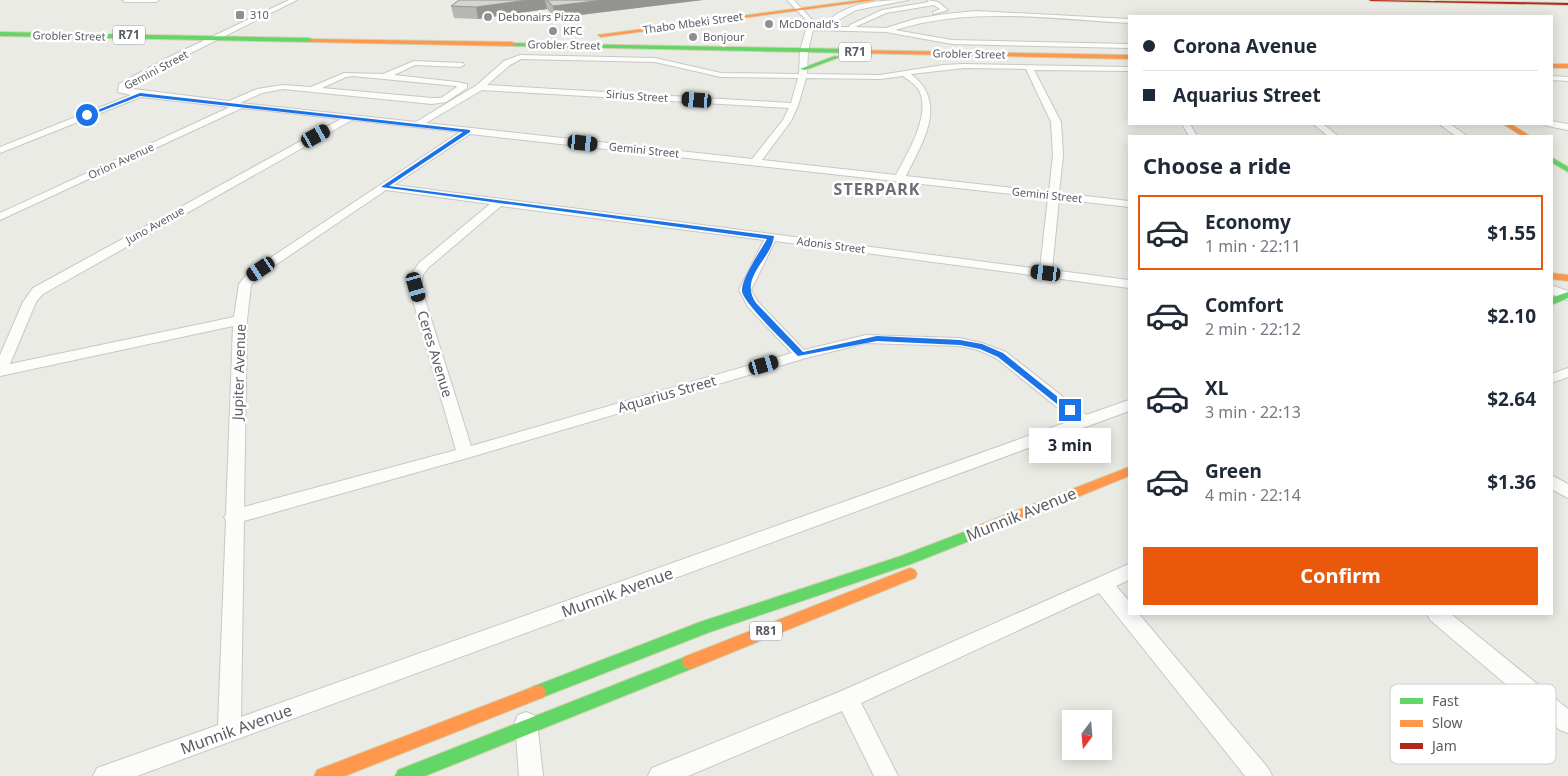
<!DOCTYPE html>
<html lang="en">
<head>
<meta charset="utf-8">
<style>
  body { margin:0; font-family:"Noto Sans",sans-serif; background:#f6f6f7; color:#1f2937; height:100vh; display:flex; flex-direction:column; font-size:19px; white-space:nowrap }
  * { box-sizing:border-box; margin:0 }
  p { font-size:16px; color:#747a83 }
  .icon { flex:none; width:28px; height:28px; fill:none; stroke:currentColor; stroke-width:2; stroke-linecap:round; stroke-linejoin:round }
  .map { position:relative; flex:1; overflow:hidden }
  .details { position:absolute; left:1128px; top:135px; width:425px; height:480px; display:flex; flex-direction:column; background:#fff; border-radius:0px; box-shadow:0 2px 12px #0003 }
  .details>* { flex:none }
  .banner { position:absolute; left:1128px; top:15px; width:425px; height:110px; border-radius:0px; box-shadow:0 2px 12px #0003; display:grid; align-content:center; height:110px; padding:0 15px; background:#fff }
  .needle { width:32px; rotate:196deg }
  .controls { position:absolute; left:1062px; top:710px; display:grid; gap:10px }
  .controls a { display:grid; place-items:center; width:50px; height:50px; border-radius:0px; background:#fff; box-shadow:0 2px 12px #0003; font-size:25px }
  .end { position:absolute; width:22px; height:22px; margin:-11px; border:6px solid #1a73e8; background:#fff; box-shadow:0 0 0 2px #fff }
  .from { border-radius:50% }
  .bubble { position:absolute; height:35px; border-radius:0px; background:#fff; box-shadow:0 2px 12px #0003; font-size:16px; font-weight:700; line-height:35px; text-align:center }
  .car { position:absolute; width:15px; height:30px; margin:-15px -8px; border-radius:6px; box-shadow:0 0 4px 1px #0007; background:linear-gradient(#222 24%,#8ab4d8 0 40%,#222 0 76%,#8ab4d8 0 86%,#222 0) }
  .banner b { display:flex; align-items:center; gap:18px; height:48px; font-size:19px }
  .banner b+b { border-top:1px solid #e0e1e3 }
  .banner i { width:12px; height:12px; background:#1f2937 }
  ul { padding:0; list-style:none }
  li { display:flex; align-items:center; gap:15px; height:75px; margin:0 10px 8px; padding:0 5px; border:2px solid transparent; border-radius:0px }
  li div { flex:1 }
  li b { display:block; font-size:19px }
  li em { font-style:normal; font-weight:700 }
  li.current { border-color:#ea580c }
  li>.icon { width:45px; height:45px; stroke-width:1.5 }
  h2 { padding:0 15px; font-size:22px; line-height:60px }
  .primary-button { display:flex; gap:10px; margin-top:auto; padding:10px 15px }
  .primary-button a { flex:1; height:58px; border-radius:0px; background:#ea580c; color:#fff; font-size:20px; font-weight:700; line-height:58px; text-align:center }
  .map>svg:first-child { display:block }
</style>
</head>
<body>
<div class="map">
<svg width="1568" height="776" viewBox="0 0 1568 776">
  <rect width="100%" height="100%" fill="#ebebe5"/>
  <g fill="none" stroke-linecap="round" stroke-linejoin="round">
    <defs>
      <g id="street">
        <polygon points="122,0 159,0 156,2 125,2"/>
        <path d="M289 0H297L173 62 126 88 229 101 257 89 283 85 311 87 344 73 383 74 414 61 463 63 464 65 460 67 415 65 394 75 457 82 467 84V88L446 102 432 104 283 89 262 93 240 103 416 122 477 85 504 61 520 55 655 58 721 73 799 74 800 51 808 22 787 0H794L813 21V26H830L825 24C845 2 880 0 908 0L856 10 833 23 839 25 840 27H849L850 25 882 10 929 2 927 0 938 2 948 10 933 14V12L940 9 934 5 886 13 855 27 886 28 915 19 945 14 976 11 1129 19V23C1050 19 971 6 895 30L952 40 1129 44V48L952 44 886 32 813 30 808 51 807 74 880 75 943 65 964 64 1129 67V71L1034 70 1061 122 1063 155 1059 193 1129 201V207L1059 199 1052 270 1129 280V288L775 241 751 290 758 302 804 350 866 335 959 338 982 343 1006 352 1086 415 1129 400V411L137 776H93L97 768 218 725 226 520 224 517 226 514 233 326 0 376V355L23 302 33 288 341 119 242 108 0 220V213L230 107 141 97 0 153V147L131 95 118 92 119 84 167 58ZM521 59 655 62 721 77 798 78 791 103 487 85 510 65ZM964 68 1026 69 1051 122 1053 155 1049 192 906 176C922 143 949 103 911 74ZM353 76 456 86 457 87 441 98H432L322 88 346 77ZM903 76C908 80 915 84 918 89 933 112 907 154 896 175L762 160 791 121 798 106 806 78 880 79ZM482 90 789 108 783 120 752 159 426 123ZM352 120 460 132 249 272 239 284 234 317 10 364 36 302 43 294ZM470 134 1048 198 1040 269 394 185ZM386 190 490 204 419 263 411 275 409 287 456 450 244 507 247 320 251 285 274 266ZM501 206 764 240 739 290 748 307 792 353 471 446 421 287 423 275 428 268ZM866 343 959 346 978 350 996 358 1073 420 241 717 244 521 471 457 806 358Z"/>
        <polygon points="1429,0 1436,0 1433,2"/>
        <polygon points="1551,76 1568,77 1568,81 1551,80"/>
        <polygon points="1551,121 1568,124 1568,130 1547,126 1545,124 1551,124"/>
        <polygon points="1182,124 1190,124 1197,136 1189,136"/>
        <polygon points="1313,124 1323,124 1338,136 1328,136"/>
        <polygon points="1439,124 1450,124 1467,136 1456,136"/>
        <polygon points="1551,285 1568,291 1568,300 1551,294"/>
        <polygon points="1568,368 1568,377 1551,383 1551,374"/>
        <polygon points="1551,475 1568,484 1568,498 1551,489"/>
        <polygon points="1129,564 1129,580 1116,586 1129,601 1129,614 1139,614 1268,768 1272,776 1245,776 1099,593 861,703 898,776 874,776 842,711 688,776 648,776 652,768 839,692"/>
        <polygon points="1427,614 1451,614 1568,709 1568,733 1560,730 1430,620"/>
        <polygon points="526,712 534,715 537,722 543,776 519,776 515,722 518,715"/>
      </g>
      <g id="fast">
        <polygon points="0,32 310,38 313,40 310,42 0,36"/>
        <polygon points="510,43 851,49 854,51 851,53 512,46"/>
        <polygon points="835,56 840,57 805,70 800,69"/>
        <polygon points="1551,157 1568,167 1568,172 1551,162"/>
        <polygon points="1568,292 1568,298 1551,305 1551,298"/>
        <polygon points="982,525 987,526 989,530 987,534 911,564 710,632 538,699 532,697 530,692 532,687 700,622 901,556"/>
        <polygon points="690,655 696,657 698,662 696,667 425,776 395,776 398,770"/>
      </g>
      <g id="slow">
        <polygon points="862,0 875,0 601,37 598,35"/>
        <polygon points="308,39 512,42 515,44 512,46 310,42"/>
        <polygon points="849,50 1129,55 1129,59 851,53"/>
        <rect x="1551" y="64" width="17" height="4"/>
        <polygon points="1503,124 1511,124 1530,136 1522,136"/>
        <polygon points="1551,273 1568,275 1568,281 1551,279"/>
        <polygon points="1129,467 1129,476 987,534 982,535 977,534 975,530 977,526"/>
        <polygon points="910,568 915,570 917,574 915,578 696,667 690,669 684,667 682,662 684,657"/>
        <polygon points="538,685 544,687 546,692 544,697 345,776 314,776 317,770"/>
      </g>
      <polygon id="jam" points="1369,0 1568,3 1568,5 1371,1"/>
    </defs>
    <use href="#street" stroke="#c7c7c6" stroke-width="2"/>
    <use href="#fast" stroke="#d4d2b2" stroke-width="2"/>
    <use href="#slow" stroke="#d4d2b2" stroke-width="2"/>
    <use href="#jam" stroke="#d4d2b2" stroke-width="2"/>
    <use href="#street" fill="#fcfcfb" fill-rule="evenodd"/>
    <use href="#fast" fill="#63d668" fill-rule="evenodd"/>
    <use href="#slow" fill="#ff974d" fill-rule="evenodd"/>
    <use href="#jam" fill="#b3261e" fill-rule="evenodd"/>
  </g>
  <polygon fill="#b6b6b3" points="459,0 703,0 555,18 547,9 478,19 454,18 451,6"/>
  <g fill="#949492">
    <polygon points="528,0 545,0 547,9 478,19 476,7"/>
    <polygon points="604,0 703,0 555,18 553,6"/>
  </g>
  <g fill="#d4d4d0" stroke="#949492">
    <polygon points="459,0 528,0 476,7 451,6"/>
    <polygon points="547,0 604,0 553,6"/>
  </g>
  <path fill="#1a73e8" d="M140 93 470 130V132L389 186 774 236C772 259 738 277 756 303L803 352 877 336 960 340 982 344 1003 353 1074 410 1073 412H1067L998 357 980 349 960 345 877 341 798 356C788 345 743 303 742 291 741 279 761 250 767 239L381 187 463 132 140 96 89 116 85 115Z"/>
  <g fill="#8d8f91" stroke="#fff" stroke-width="2">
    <rect x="235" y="10" width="10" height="10" rx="2.5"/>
    <circle cx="488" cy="17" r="5"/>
    <circle cx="769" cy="24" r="5"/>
    <circle cx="553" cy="31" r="5"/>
    <circle cx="693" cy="37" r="5"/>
  </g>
  <g text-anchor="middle" stroke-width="5" stroke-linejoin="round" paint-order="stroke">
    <g font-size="11" fill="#5a5d64" stroke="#fff" text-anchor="start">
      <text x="250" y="19">310</text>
      <text x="498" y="21">Debonairs Pizza</text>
      <text x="779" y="28">McDonald's</text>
      <text x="563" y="35">KFC</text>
      <text x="703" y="41">Bonjour</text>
    </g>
    <g font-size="11" fill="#5a5d64" stroke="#fff">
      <text transform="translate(693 23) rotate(-8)" y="4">Thabo Mbeki Street</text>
      <text transform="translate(69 36) rotate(1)" y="4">Grobler Street</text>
      <text transform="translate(564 45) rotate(1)" y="4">Grobler Street</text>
      <text transform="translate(969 54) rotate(1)" y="4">Grobler Street</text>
      <text transform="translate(156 70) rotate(-28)" y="4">Gemini Street</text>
      <text transform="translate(637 96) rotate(4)" y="4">Sirius Street</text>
      <text transform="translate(644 150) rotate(6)" y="4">Gemini Street</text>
      <text transform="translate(121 161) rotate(-25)" y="4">Orion Avenue</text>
      <text transform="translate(1047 195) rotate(6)" y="4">Gemini Street</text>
      <text transform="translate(155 225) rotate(-29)" y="4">Juno Avenue</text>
      <text transform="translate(831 245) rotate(7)" y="4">Adonis Street</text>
    </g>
    <g fill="#fff" stroke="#8c8e92" stroke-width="1">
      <rect x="113" y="25.5" width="32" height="19" rx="4"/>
      <rect x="839" y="42.5" width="32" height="19" rx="4"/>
      <rect x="750" y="621.5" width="32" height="19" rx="4"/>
    </g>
    <g font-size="12" font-weight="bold" fill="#5a5d64">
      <text x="129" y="39">R71</text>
      <text x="855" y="56">R71</text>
      <text x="766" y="635">R81</text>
    </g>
    <g font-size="14" fill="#5a5d64" stroke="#fff">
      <text transform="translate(435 354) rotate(73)" y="5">Ceres Avenue</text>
      <text transform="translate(239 372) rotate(-88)" y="5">Jupiter Avenue</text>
      <text transform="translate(667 394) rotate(-16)" y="5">Aquarius Street</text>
    </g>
    <g font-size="16" font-weight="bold" letter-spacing="1" fill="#6b6e76" stroke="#fff">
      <text x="877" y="195">STERPARK</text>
    </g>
    <g font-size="16" fill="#5a5d64" stroke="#fff">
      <text transform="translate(1021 514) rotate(-22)" y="6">Munnik Avenue</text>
      <text transform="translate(617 592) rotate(-20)" y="6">Munnik Avenue</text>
      <text transform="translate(236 729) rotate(-20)" y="6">Munnik Avenue</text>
    </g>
  </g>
  <rect x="1390" y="684" width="166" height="80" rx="8" fill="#fff" stroke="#ceced0" stroke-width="1"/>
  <rect x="1400" y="698" width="23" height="6" fill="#63d668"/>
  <rect x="1400" y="720" width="23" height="7" fill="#ff974d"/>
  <rect x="1400" y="743" width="23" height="6" fill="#b3261e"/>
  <g font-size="14" fill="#5a5d64">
    <text x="1432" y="706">Fast</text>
    <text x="1432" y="728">Slow</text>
    <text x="1432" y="751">Jam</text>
  </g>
</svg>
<div class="controls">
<a><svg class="needle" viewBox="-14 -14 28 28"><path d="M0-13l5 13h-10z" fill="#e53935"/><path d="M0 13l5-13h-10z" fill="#747a83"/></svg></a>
</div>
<i class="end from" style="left:87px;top:115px"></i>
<i class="end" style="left:1070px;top:410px"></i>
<div class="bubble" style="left:1029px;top:428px;width:82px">3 min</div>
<i class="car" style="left:697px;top:100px;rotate:274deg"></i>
<i class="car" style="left:316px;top:136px;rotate:61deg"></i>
<i class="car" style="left:583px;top:143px;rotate:96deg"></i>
<i class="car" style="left:261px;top:269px;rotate:236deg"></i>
<i class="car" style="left:1046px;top:273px;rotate:277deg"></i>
<i class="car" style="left:416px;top:287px;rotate:164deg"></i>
<i class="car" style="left:764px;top:365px;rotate:74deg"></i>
<div class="banner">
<b><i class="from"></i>Corona Avenue</b>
<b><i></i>Aquarius Street</b>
</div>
<section class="details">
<h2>Choose a ride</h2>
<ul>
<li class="current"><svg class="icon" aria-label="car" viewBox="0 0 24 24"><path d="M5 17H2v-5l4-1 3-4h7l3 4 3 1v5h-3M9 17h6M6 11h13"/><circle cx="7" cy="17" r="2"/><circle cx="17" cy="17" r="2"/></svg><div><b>Economy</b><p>1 min · 22:11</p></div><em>$1.55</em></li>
<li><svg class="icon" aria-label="car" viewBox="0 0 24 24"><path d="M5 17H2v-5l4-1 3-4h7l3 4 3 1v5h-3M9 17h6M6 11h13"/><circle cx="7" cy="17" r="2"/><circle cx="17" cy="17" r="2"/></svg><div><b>Comfort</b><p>2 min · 22:12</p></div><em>$2.10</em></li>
<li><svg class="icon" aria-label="car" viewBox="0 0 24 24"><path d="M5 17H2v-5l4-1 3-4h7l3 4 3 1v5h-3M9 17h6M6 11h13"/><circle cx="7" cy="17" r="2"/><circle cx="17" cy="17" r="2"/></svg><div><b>XL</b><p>3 min · 22:13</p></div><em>$2.64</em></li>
<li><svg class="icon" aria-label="car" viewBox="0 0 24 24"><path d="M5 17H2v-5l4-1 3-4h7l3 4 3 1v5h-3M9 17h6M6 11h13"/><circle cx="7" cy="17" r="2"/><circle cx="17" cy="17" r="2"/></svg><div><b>Green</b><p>4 min · 22:14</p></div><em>$1.36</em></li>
</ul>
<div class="primary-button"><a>Confirm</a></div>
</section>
</div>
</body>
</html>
